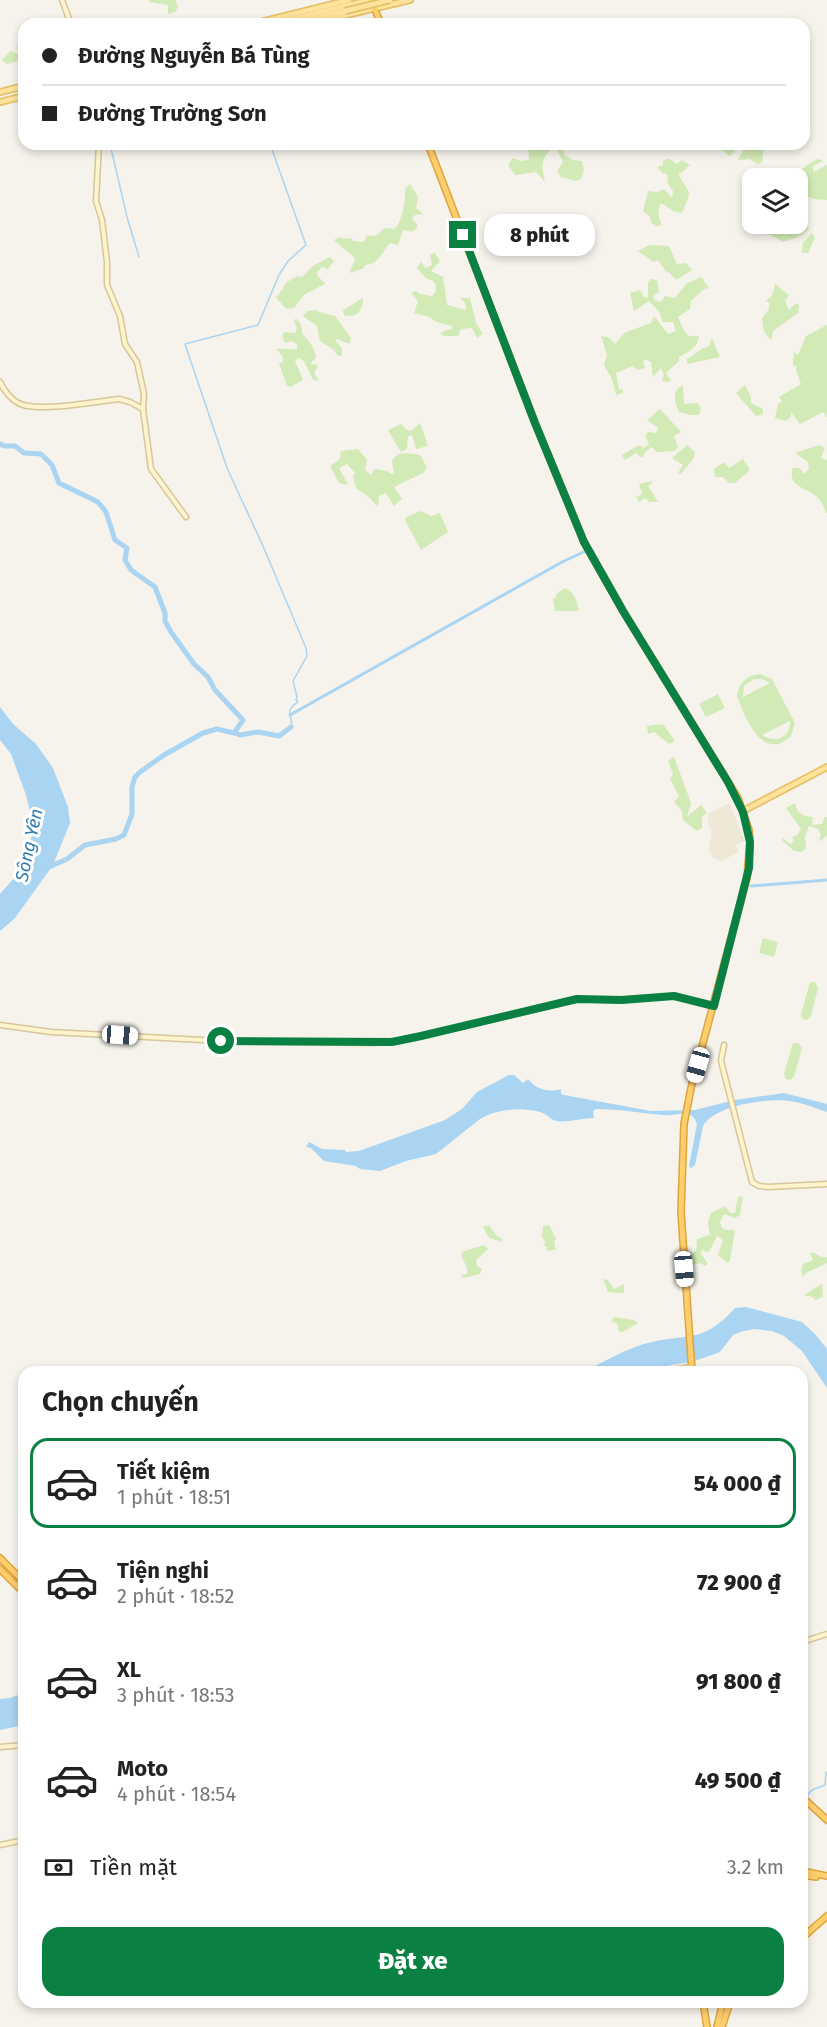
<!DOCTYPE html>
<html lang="vi">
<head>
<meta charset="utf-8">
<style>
  body { margin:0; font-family:"Fira Sans",sans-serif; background:#f2f2f2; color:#222; height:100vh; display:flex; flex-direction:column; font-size:22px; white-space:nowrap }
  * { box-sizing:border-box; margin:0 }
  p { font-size:20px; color:#767676 }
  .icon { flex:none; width:33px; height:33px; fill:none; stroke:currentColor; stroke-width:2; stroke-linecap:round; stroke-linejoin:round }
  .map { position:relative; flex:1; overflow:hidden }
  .panel { position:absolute; left:18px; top:1366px; width:790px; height:642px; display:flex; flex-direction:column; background:#fff; border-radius:18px; box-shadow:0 3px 9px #0003 }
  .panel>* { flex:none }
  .top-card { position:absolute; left:18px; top:18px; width:792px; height:132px; border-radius:18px; box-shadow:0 3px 9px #0003; display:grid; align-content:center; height:132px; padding:0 24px; background:#fff }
  .tools { position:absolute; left:742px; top:168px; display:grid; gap:12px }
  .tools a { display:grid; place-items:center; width:66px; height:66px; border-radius:12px; background:#fff; box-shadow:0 3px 9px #0003; font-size:30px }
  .end { position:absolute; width:27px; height:27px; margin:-14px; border:8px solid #0b8043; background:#fff; box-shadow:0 0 0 3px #fff }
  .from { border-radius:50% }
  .bubble { position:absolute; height:42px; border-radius:18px; background:#fff; box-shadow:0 3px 9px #0003; font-size:20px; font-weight:800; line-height:42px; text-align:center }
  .car { position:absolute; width:18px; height:36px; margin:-18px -9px; border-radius:8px; box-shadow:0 0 4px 2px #0007; background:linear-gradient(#fff 24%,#345 0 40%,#fff 0 76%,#345 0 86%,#fff 0) }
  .top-card b { display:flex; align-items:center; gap:21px; height:57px; font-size:22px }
  .top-card b+b { border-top:2px solid #e0e0e0 }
  .top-card i { width:15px; height:15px; background:#222 }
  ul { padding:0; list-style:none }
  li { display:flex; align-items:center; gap:18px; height:90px; margin:0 12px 9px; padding:0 12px; border:3px solid transparent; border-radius:18px }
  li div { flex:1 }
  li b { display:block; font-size:22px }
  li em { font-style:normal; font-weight:800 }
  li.active { border-color:#0b8043 }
  li>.icon { width:54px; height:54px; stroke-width:1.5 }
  h2 { padding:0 24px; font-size:27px; line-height:72px }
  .pay { display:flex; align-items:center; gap:15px; height:66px; padding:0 24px; font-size:22px }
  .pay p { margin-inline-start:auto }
  .button { display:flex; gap:12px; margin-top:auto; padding:12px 24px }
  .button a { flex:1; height:69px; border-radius:18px; background:#0b8043; color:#fff; font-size:24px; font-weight:800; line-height:69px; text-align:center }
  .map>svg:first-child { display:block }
</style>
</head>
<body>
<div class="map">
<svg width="827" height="2027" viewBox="0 0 827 2027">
  <rect width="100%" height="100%" fill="#f6f3ec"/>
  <polygon fill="#efe8d6" points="729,803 745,841 736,845 739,852 722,861 713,858 709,850 712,832 707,819 709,813"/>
  <g fill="#d2eab5" fill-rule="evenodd">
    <polygon points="149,0 175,0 178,7 175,12 168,14 168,5 150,2"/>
    <polygon points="20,41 24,47 24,59 7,64 2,60 10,51 18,54 17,46"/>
    <path d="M528 144H567L563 150 565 155 573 160 582 161 584 170 581 179 576 181 561 177 557 171 563 162 557 150 551 149C540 161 542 167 545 182L536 172 515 175 508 165 513 158 521 161 529 160Z"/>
    <polygon points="713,144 762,144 764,147 762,162 758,164 749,159 738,160 744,149 740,146 730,156"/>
    <path d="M669 159 677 164 682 160 690 165 681 173 679 172C679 181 689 187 689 195 689 197 683 210 682 213L673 211 661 203C657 211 658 216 662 225L657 226 651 223 650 216 643 212 648 191 658 192 664 189 672 198 673 191 668 184 667 174H664L657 167 663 165V160Z"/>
    <polygon points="818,159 823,161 813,166 813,172 827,165 827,200 814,199 804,195 804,189 798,187 798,178 792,178 807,165"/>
    <path d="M410 184 418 197 416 208 423 214 415 215 412 218 418 226C413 233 411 232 403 230L398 245 390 243 378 259 374 263 365 265 364 268 350 273C350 267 355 264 355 258L334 240 339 237 344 239 351 238 353 241 364 242 367 235C375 238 380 234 384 228L395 229C402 220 406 201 405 189Z"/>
    <polygon points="798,213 803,214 809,229 798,237 783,242 771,235 763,234 761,231 769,224 798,224"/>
    <polygon points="812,233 815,238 808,253 802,253 803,243"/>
    <polygon points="649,245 669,246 677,264 686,263 692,270 676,280 669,272 667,273 658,260 653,262 638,251"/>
    <polygon points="435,253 440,261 431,271 443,277 447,305 466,310 465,303 460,298 470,298 476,323 483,334 477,338 472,328 461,329 458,336 444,336 440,334 446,330 452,329 452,326 436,322 430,317 414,313 418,301 411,293 415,291 420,294 432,296 436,291 436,285 432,280 427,279 417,268 421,262 426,268 432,265 430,254"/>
    <polygon points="330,257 334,261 328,269 322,267 317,272 317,275 325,284 305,294 294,308 287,309 276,298 287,282 297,276 302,277 313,266"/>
    <path d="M701 277 709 288 704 289 691 301 690 309 678 317 684 331 689 336H699C698 347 689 352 679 357V361L666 373 671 380 668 382 662 381 664 375 661 368 653 377 651 362 645 359 643 362 645 368 638 370 632 366 616 373 619 389 623 390V393L616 395 612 379 604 365 607 355 601 336 608 337 615 344 624 333 651 323 654 316 668 334 676 331 673 322H663L659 312 649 301 634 311 630 293 640 290 644 297 648 298V283L651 279 657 280 659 292 653 296 655 300 661 302 665 296 675 298 686 284Z"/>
    <polygon points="775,284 789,295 785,301 789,310 796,303 799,305 798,313 773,331 771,341 764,331 762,318 769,309 769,303 766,301 772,296"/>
    <path d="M363 298C364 309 356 319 344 315L343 310Z"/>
    <polygon points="315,310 322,313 335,316 351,338 349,344 338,339 335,340 342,349 342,356 338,356 334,350 320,341 317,326 303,316 307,311"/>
    <path d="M296 318 301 325 303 335C310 341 314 348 316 357L310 364 318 365 314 373 319 381 313 380 304 361 299 358 295 361 303 380 290 387 287 386 279 363 283 362V357L276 349C285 347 291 351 297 349V345L293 341 285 343 282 336 284 332 295 333 297 328 294 321Z"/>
    <polygon points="827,325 827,418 823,412 800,424 791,412 791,417 786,421 775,418 778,404 782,401 779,397 801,384 796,370 797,367 793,365 794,352 798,355 806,336"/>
    <path d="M712 338 720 357 688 364 686 359C695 355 699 349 709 346Z"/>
    <polygon points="745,385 751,397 751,403 763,409 763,414 756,416 736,393"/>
    <path d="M681 386H683L684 404 698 403 701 408 699 415H691L679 412C675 402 671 394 681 386Z"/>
    <polygon points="660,409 681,432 674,436 678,447 675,451 656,452 652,447 645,452 642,458 636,453 625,460 622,455 639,445 644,448 649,444 645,436 648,432 656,433 658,428 647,420"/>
    <polygon points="420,423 428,446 416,449 412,435 408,436 407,449 401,452 388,430 401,424 407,430 411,431"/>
    <polygon points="687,445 695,452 694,458 681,474 678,473 683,465 672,458"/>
    <path d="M819 445 825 448 821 458 827 460V514C824 509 823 504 820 500 810 488 786 488 793 468H799L805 474 809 468 808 462 795 453Z"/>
    <path d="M358 449 367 460 365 470 371 475 375 469 388 471 390 474 394 473C394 471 392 464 392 462 395 450 414 453 421 456L427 468 423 473 394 487 402 499 394 506 386 493 379 496 378 507 369 497 356 488 353 476 355 473 347 464 339 468 348 485 339 483 330 466 340 459 341 451Z"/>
    <polygon points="743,459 750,470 735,483 729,483 723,477 715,477 714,469 724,462 729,468"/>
    <polygon points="652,481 652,483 648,486 658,502 649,502 645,498 639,502 636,497 642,494 639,484"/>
    <polygon points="421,511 431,516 440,513 448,532 421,550 405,520 406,517"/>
    <path d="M565 588C575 593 577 601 579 611H555L553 598H556V594Z"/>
    <path d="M760 674 772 679 795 723 791 736C763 763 745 718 737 696 738 683 747 675 760 674ZM754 679H762L770 683 743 697 744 686ZM790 721C791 737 775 744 762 735Z"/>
    <polygon points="718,694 725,708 706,717 699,704"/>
    <polygon points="663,724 675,741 669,744 654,732 648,734 647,726"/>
    <polygon points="674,757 691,803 687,817 701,805 707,813 702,817 702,828 697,831 683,820 682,811 674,802 679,796 670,779 673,774 668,761"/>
    <polygon points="795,803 798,812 805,816 813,817 812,825 822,824 825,817 827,817 827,835 821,841 819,840 821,834 818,829 809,826 805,837 806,848 802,852 794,851 781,839 783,838 790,844 794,842 792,837 797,835 801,829 786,808"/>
    <polygon points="763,938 778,942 774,957 759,953"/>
    <polygon points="810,982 815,982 818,988 811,1016 807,1020 802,1019 801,1014"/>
    <polygon points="793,1043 799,1043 802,1048 794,1077 790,1080 786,1079 784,1074"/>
    <polygon points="743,1196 740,1215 735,1218 724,1214 720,1222 722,1228 726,1230 735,1230 730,1261 728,1263 718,1255 723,1240 717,1236 709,1252 702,1250 701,1254 708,1264 705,1266 700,1263 690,1266 686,1262 688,1255 696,1251 697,1239 710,1235 708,1223 711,1213 725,1206 730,1213 735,1213 738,1197"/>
    <polygon points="489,1225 496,1235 502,1239 502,1242 489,1238 483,1227"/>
    <polygon points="549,1225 556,1239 554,1242 556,1249 549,1251 546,1249 547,1246 542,1245 546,1243 542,1237 543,1226"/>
    <polygon points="484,1245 488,1249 476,1260 477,1266 482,1269 480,1274 463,1278 461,1275 467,1274 467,1268 461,1255 464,1251"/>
    <polygon points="812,1252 822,1257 827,1257 827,1263 806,1273 803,1277 801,1270 803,1264 813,1260 810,1254"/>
    <polygon points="603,1279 608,1280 614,1289 624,1284 624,1293 608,1292"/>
    <polygon points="822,1284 823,1297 815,1300 813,1297 804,1295"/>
    <polygon points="614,1317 634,1320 638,1323 623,1332 618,1331 618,1324 611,1321"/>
  </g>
  <g fill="#a9d4f2">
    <polygon points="0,707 13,724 36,744 53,768 68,807 70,823 53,865 15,918 0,931 0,894 17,875 32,836 32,820 26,795 11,754 0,740"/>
    <path d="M509 1075H514L523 1083 528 1079C536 1089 547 1093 561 1089V1094L564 1095 651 1111 695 1110 735 1100 784 1093 827 1104V1112C815 1108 803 1103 790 1101 768 1098 715 1105 703 1126L695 1165 691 1168 689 1166 697 1124C695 1119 693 1115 687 1114 679 1113 671 1116 663 1115 640 1113 619 1109 596 1109L593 1111 594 1118C585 1118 564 1123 556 1121 551 1120 546 1113 540 1112 521 1107 497 1109 480 1119L436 1154 406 1161 380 1171 360 1169 356 1166 324 1161 311 1148 306 1147 309 1142 322 1149 345 1150 346 1152 359 1151 445 1120 462 1109 477 1092Z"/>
    <path d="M746 1307 802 1322 815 1334 827 1349V1388L802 1351 784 1336 772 1331 754 1329 740 1332 733 1335 720 1352 695 1361 632 1372H583C604 1362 628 1347 652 1342 692 1333 703 1343 735 1308Z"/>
    <polygon points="24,1693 24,1725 0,1730 0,1699 10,1698"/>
  </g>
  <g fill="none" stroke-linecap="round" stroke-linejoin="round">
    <g stroke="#a9d4f2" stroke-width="1.5">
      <polyline points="110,144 127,217 139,257"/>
      <path d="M270 144 306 245 288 261 279 275 258 325 185 344 227 468 263 546 306 648 307 656 293 681 297 697 296 700 298 702C296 704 293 705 292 707 286 713 294 720 291 727"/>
      <path d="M806 1799C810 1788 816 1789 825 1785L826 1772"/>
    </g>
    <g stroke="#a9d4f2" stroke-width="3">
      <polyline points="290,715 562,562 588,550"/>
      <polyline points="751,886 827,880"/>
    </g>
    <g stroke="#a9d4f2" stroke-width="5">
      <polyline points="0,444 4,446 15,446 24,453 41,454 52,465 59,483 98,502 106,512 115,540 127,548 125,560 131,570 155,587 165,613 165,621 171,632 194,664 208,677 215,690 243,720 234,733 217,729 203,733 164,755 140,772 135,777 132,787 132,814 124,835 116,839 85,845 67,859 49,867"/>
      <polyline points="235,733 240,735 258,732 279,736 291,727"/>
    </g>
    <defs>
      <g id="secondary">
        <polyline points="62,0 71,24"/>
        <polyline points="99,144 96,201 102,220 107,262 107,285 120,316 125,344 137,362 144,394 143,409 151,469 186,517"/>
        <path d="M0 382C4 391 13 402 23 405 46 411 95 402 119 399L130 402 143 409"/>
        <polyline points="0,1025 51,1032 221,1041 375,1043 410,1039 577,999 610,1000 674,996 713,1006"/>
        <polyline points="724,1045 721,1061 752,1182 759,1186 768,1187 827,1184"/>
        <polyline points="660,1372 690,1367"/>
        <polyline points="802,1642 827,1634"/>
        <polyline points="0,1747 24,1745"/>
        <polyline points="0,1845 24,1840"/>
      </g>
      <g id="primary">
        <polyline points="252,24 349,0"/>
        <polyline points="260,24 280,22 369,0"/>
        <polyline points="289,24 345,11"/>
        <polyline points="308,24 410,0"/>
        <polyline points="0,92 24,86"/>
        <polyline points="0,102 24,96"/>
        <polyline points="743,811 827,767"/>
      </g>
      <g id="highway">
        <polyline points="371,0 381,24"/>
        <polyline points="428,144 535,423 584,542 623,611 738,798 749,830 750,842 747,878 691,1088 684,1124 681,1212 692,1372"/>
        <polyline points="0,1558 24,1582"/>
        <polyline points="0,1569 24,1593"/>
        <polyline points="802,1797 827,1820"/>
        <polyline points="802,1871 827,1876"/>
        <polyline points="802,1875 816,1877"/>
        <polyline points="802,1938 827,1916"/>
        <polyline points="703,2002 707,2027"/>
        <polyline points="717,2027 723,2002"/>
        <polyline points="722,2027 730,2002"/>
      </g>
    </defs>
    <use href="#secondary" stroke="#d6c79b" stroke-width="7"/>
    <use href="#primary" stroke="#e6c16a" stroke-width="8"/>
    <use href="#highway" stroke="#e0a43c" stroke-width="8"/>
    <use href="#secondary" stroke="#fff3cd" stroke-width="4"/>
    <use href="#primary" stroke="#ffe39c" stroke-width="4.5"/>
    <use href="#highway" stroke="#ffcf6e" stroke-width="5"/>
    <defs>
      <polyline id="primary-bridge" points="345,11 390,0"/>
    </defs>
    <use href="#primary-bridge" stroke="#e6c16a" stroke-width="8" stroke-linecap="butt"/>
    <use href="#primary-bridge" stroke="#ffe39c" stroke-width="4.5"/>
  </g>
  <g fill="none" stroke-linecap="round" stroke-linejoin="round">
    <polyline stroke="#0b8043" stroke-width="8" points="221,1041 392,1042 421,1036 577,999 622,1000 674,996 714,1006 749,868 750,842 743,812 728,782 623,611 584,542 535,423 463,235"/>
  </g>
  <g text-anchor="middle" stroke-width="6" stroke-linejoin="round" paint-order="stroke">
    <g font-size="18" font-style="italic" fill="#2e7ab2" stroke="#fff">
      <text transform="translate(29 845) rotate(-78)" y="6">Sông Yên</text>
    </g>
  </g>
</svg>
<div class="tools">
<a><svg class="icon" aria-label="layers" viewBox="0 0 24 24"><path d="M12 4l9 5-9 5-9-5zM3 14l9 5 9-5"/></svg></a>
</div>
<i class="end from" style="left:221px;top:1041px"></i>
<i class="end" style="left:463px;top:235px"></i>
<div class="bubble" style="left:484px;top:214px;width:111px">8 phút</div>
<i class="car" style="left:120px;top:1035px;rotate:94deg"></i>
<i class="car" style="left:698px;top:1065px;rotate:196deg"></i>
<i class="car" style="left:684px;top:1269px;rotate:175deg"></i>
<div class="top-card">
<b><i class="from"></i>Đường Nguyễn Bá Tùng</b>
<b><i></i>Đường Trường Sơn</b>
</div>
<section class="panel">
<h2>Chọn chuyến</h2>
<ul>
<li class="active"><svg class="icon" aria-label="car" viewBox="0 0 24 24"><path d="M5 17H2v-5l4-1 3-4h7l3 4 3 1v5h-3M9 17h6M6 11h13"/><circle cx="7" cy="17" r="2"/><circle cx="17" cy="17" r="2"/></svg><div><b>Tiết kiệm</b><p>1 phút · 18:51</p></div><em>54 000 ₫</em></li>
<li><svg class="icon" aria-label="car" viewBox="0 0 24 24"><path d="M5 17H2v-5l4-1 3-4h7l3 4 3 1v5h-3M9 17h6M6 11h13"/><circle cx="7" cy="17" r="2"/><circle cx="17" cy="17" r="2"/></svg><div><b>Tiện nghi</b><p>2 phút · 18:52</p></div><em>72 900 ₫</em></li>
<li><svg class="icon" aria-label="car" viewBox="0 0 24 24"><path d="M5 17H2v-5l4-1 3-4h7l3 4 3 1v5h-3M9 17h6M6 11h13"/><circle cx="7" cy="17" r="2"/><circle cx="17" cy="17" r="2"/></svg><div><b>XL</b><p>3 phút · 18:53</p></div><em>91 800 ₫</em></li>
<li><svg class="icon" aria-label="car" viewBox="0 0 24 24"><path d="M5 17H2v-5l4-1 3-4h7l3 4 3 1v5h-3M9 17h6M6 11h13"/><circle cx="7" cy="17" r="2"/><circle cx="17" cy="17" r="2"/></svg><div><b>Moto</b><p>4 phút · 18:54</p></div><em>49 500 ₫</em></li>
</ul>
<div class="pay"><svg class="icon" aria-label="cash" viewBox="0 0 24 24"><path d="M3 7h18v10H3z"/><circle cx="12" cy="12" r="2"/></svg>Tiền mặt<p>3.2 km</p></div>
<div class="button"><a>Đặt xe</a></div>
</section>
</div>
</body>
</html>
